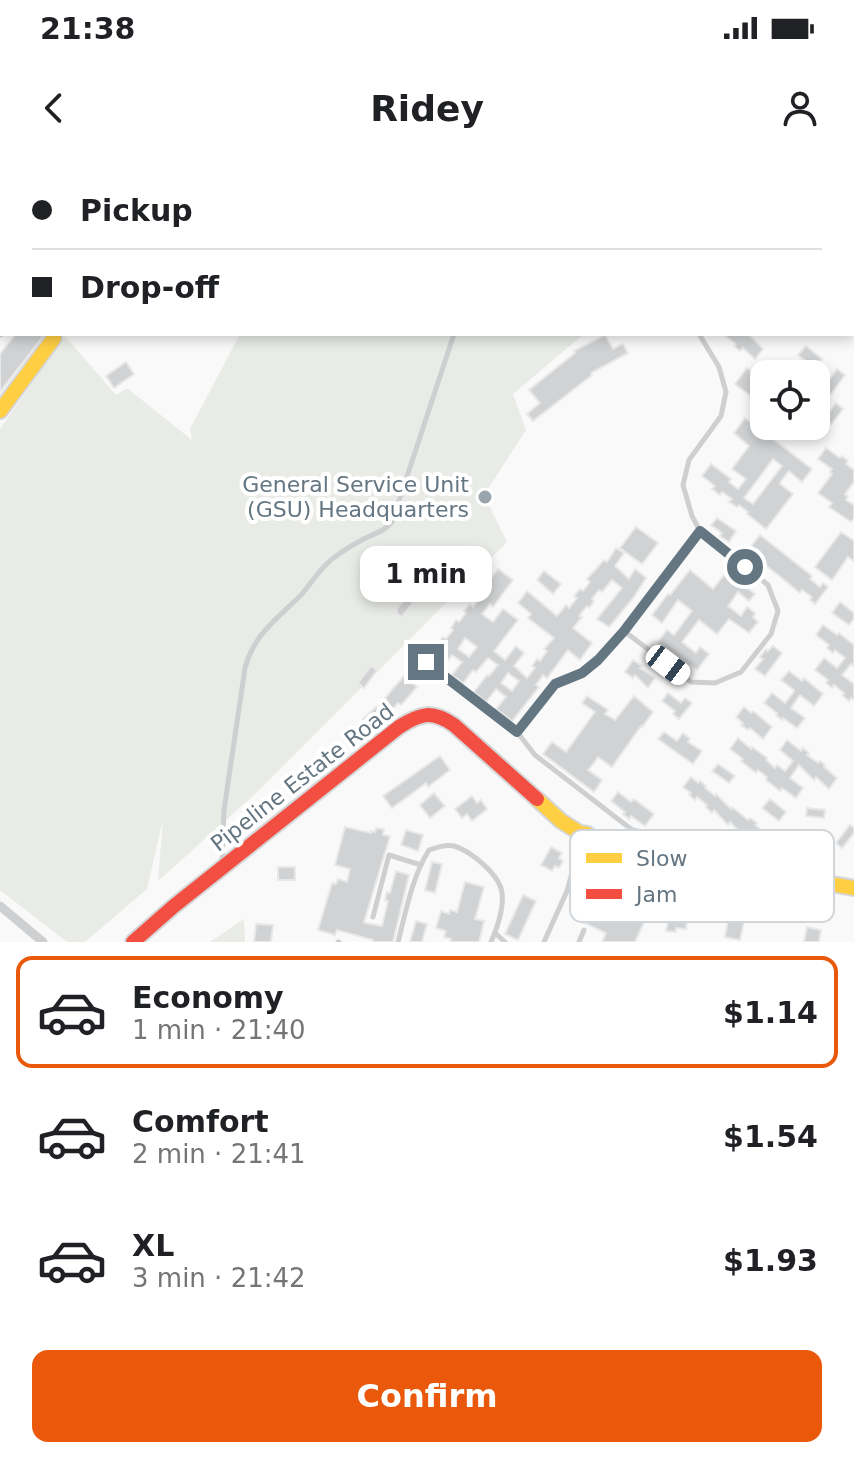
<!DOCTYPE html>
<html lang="en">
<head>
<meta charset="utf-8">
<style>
  body { margin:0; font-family:"DejaVu Sans",sans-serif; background:#f6f6f6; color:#202124; height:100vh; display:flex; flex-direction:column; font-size:30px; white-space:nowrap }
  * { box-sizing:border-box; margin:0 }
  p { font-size:26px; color:#757577 }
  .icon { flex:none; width:44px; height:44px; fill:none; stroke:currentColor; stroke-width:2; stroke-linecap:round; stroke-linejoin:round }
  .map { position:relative; height:782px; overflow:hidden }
  .drawer { display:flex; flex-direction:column; background:#fff; flex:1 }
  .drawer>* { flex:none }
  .hud { position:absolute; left:0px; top:0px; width:854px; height:176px; box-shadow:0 4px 12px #0003; display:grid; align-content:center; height:176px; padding:0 32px; background:#fff }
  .fabs { position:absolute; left:750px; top:200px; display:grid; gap:16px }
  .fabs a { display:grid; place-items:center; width:80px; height:80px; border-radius:16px; background:#fff; box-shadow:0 4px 12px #0003; font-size:40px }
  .end { position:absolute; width:36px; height:36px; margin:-18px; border:10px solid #657683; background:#fff; box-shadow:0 0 0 4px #fff }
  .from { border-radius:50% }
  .bubble { position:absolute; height:56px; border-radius:16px; background:#fff; box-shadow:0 4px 12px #0003; font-size:26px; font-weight:700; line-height:56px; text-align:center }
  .car { position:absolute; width:24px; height:48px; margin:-24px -12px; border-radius:10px; box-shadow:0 0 6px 2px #0007; background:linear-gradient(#fff 24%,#345 0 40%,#fff 0 76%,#345 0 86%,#fff 0) }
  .hud b { display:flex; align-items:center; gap:28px; height:76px; font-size:30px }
  .hud b+b { border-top:2px solid #e0e0e0 }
  .hud i { width:20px; height:20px; background:#202124 }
  ul { padding:14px 0 0; list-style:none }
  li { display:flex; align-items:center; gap:24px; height:112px; margin:0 16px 12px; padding:0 16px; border:4px solid transparent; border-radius:16px }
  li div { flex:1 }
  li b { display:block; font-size:30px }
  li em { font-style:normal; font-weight:700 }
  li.active { border-color:#ea580c }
  li>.icon { width:72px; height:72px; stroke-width:1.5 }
  .button { display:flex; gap:16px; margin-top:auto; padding:16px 32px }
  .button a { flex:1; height:92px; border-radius:16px; background:#ea580c; color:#fff; font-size:32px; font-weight:700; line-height:92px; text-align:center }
  .status { display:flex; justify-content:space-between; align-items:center; height:56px; padding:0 40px; background:#fff; direction:ltr }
  .status svg { height:22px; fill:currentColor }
  header { display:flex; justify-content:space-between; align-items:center; height:104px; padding:0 32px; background:#fff; font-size:36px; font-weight:700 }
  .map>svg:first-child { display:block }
</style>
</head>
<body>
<div class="status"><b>21:38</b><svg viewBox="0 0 49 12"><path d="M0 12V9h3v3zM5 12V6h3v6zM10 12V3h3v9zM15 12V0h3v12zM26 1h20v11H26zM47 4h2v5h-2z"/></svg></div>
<header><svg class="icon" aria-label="back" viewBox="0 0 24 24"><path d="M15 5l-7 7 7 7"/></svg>Ridey<svg class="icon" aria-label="person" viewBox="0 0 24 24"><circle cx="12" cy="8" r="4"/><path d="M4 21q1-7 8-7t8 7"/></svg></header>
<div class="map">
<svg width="854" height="782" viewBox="0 0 854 782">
  <rect width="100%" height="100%" fill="#f9f9f9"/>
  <g fill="#e8ebe6">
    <polygon points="172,0 404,0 405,2 174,2"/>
    <polygon points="240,174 584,174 513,234 526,270 484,335 507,382 254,635 158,721 163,659 147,729 85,782 67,782 0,730 0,269 65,176 116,235 127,228 192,280 190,269"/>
    <polygon points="244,759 245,782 210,782"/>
  </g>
  <g fill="#d0d2d3" stroke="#e8e8e8" stroke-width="2" fill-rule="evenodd">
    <polygon points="16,174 45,174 0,232 0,194"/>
    <polygon points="723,174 748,174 763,189 755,199 743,188 740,191 734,186 736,184"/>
    <polygon points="605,175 613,189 623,184 628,193 591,213 592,215 533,261 527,254 540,243 529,230 575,193 574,191"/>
    <polygon points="806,186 822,199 815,208 798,195"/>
    <polygon points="126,202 134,214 114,228 106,216"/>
    <polygon points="747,208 764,221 764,246 735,224"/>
    <polygon points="837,209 845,215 831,234 823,229"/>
    <polygon points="836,243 843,249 829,267 822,262"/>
    <path d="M745 258 812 309 802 322 789 311 781 321 780 324 793 334 766 369 747 354 748 352 739 345 737 347 729 342 732 339 722 332 720 335 712 329 715 326 702 316 711 304 731 319 729 322 738 329 746 319 732 309 749 286 734 273ZM773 299 782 306 753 344 744 338Z"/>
    <polygon points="826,288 840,298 842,296 848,301 846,304 854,310 854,322 845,334 848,337 846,340 854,345 854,358 851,362 829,347 832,343 818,333 832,314 830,312 832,309 818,299"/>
    <polygon points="717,358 736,371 729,382 720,376 722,373 711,365"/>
    <polygon points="636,367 658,383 642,404 620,388"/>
    <polygon points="841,372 854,381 854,401 848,397 832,420 815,407"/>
    <polygon points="760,375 812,416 810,419 820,427 823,423 828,427 815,444 810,440 812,437 802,430 800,433 794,428 762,402 763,400 749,389"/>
    <path d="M616 388 624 393 615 406 629 419 635 409 646 418 634 437 609 467 597 459 622 428 612 420 602 432 599 430 592 439 594 441 589 448 587 446 579 456 582 457 573 468 592 483 580 500 568 490 547 518 543 515 536 525 539 527 512 561 496 549 506 537 496 529 486 542 474 532 487 515 489 516 498 505 488 498 476 512 473 510 463 523 452 515 462 502 452 495 442 507 428 497 443 477 446 479 453 470 451 468 456 460 459 462 466 453 464 451 470 444 473 447 480 437 478 436 498 409 513 420 493 447 490 444 482 454 493 462 503 449 518 460 494 491 505 500 516 486 524 493 514 506 527 518 535 508 532 506 537 499 540 501 547 491 544 489 554 478 528 458 531 454 518 443 527 431 557 456 566 445 569 448 577 438 574 436 580 429 583 431 590 422 587 419 604 400 607 402ZM465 478 477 487 469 497 458 489ZM508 513 519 521 512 531 501 523Z"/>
    <polygon points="690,410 713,429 724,415 734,421 735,419 755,434 749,441 738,432 728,446 741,456 747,447 755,453 753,457 758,462 749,473 729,459 717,474 699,460 682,482 696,493 700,487 709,494 697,510 658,482 667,470 674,475 692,451 678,440 662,463 652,455 668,434 670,435"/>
    <polygon points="544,411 561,424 553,434 537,420"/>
    <polygon points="413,428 420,433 402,457 396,453 397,451 396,450"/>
    <polygon points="840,442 854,453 854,459 849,465 832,453"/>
    <polygon points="823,465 837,475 839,473 854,485 854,507 851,504 842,515 854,524 854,540 851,538 849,541 842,535 844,533 834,525 832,528 826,523 828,520 815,510 824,498 837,508 845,498 835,490 833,493 827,488 829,485 816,475"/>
    <polygon points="773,486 782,493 765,516 755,509 763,499 760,497 766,489 768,491"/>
    <polygon points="633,500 642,506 640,508 655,518 648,528 635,515 633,518 625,512"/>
    <polygon points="371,506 377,510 364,528 358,523"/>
    <polygon points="789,511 802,521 804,518 823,534 814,546 800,535 793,545 791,548 805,558 797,568 783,558 782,560 776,555 777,553 764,543 772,533 785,543 793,533 794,530 781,520"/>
    <polygon points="404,516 417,527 401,545 398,543 389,553 380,544"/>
    <polygon points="668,533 681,543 685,538 692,543 679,559 673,554 675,551 662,541"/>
    <polygon points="587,536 608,550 605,554 615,560 634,536 653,552 642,567 641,566 612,607 598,597 594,603 588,610 602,620 594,632 543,594 552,582 566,592 595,552 582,543"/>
    <polygon points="376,547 381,551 369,564 363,559"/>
    <polygon points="744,547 751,553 753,551 772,567 763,579 750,568 748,570 741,565 743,563 736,557"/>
    <polygon points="664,572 677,581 683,573 690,579 688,582 702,591 693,604 658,579"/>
    <polygon points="738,578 751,589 752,587 767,598 766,600 775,608 777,605 785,611 793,601 780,590 787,580 801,591 803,588 809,593 807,595 818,603 820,601 825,605 824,607 837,618 829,629 816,617 814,620 799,605 790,618 803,628 796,638 782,628 780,631 766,620 767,617 758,610 756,613 741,601 743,599 730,589"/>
    <polygon points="440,596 450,610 428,627 426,623 392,648 383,636"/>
    <polygon points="718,604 735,616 729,623 712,611"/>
    <polygon points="691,617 698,623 700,621 706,626 705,628 715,636 716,634 731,649 732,647 748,660 750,658 757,663 755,665 768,675 760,685 747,675 745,677 730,662 728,665 714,650 712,653 706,647 707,645 697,637 695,640 689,635 691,633 683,627"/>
    <polygon points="618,632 631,642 634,639 654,654 645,666 631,656 629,659 623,654 625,652 611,641"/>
    <polygon points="434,633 445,646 430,658 420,645"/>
    <polygon points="472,636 477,643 481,640 487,649 472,661 467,654 462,658 455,649"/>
    <polygon points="770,639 786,652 779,661 762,648"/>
    <polygon points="807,648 825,650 824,658 806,656"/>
    <polygon points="850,665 854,668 854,673 842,688 836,683"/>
    <polygon points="345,667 371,673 371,671 375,672 376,668 384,669 383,675 390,676 364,762 366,763 382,766 388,741 385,740 387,732 390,733 396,711 409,715 393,782 373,782 373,780 337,770 335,775 318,770 332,723 336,724 338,719 347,722 350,709 335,705"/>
    <polygon points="406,670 423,675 418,691 401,685"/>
    <polygon points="551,687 562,693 559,698 563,701 559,708 555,706 552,711 541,705"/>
    <polygon points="432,702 442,704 435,733 425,730"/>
    <rect x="278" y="707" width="17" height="13"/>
    <polygon points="611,707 631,717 630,719 658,732 635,782 602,782 606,773 580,761 591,738 594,740 605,719 602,718 608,713"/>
    <polygon points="465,722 484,727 475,759 484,761 479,782 450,782 451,779 444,777 446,771 436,768 441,751 449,754 450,750 457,752"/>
    <polygon points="523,735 536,741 518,780 505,774"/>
    <polygon points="681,741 700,745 697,756 688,754 686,769 676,768 676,772 666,771 668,761 676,761"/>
    <polygon points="729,754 745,757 740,780 725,777"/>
    <polygon points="416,761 427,764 422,782 410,782"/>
    <polygon points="256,764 273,765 271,782 254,782"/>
    <polygon points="807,767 821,770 819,782 804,782"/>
  </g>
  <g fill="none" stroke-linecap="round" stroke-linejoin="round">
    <defs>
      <g id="slow">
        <polyline points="0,251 54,178"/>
        <polyline points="537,639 561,661 580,673 587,674 612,691 622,687 854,728"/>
      </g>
      <g id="jam">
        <polyline points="852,3 854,8"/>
        <path d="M133 782 174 746 399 567C421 553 432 550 454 565L537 639"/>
      </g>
    </defs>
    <use href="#slow" stroke="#d5d6d7" stroke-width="18"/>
    <use href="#jam" stroke="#d5d6d7" stroke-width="18"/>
    <g stroke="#cecfd0" stroke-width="5">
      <polyline points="390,0 390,2"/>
      <polyline points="638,0 639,2"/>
      <polyline points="143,2 144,0"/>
      <polyline points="659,2 660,0"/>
      <polyline points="624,471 691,522 715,523 741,512 771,474 778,451 768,425 700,371 692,356 683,325 689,300 721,256 726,232 719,207 699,174"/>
      <polyline points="426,502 517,572 535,595 627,666 633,670 701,687"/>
      <polyline points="517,572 555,524 582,513 598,500 624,471 700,371"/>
      <path d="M222 704 224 650 245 508C254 474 277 459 301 435 313 421 323 404 339 394 346 389 353 385 360 381 372 374 384 372 392 362L454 174"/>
      <polyline points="568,730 601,712 610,694"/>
      <polyline points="373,757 389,695 421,705"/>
      <polyline points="495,773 505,782"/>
      <polyline points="338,782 339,782"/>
      <path d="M398 782C406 751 412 717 429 690 437 687 446 684 454 686 471 691 500 715 502 733 504 748 497 768 491 782"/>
      <polyline points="544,782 567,731 577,695 586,675"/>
      <polyline points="579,782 584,770"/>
    </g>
    <g stroke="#cecfd0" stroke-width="9">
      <polyline points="0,156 2,157"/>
      <polyline points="0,173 2,171"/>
      <polyline points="0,746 43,782"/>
    </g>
    <use href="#slow" stroke="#ffcf43" stroke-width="14"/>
    <use href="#jam" stroke="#f24e42" stroke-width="14"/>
  </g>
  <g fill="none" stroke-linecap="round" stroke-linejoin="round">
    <polyline stroke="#657683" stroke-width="10" points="426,502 517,572 555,524 582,513 598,500 624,471 700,371 745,407"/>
  </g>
  <circle fill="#99a4ac" stroke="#fff" stroke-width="3" cx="485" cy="337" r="8"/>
  <g text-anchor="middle" stroke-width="8" stroke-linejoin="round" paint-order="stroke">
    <g font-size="22" fill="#657683" stroke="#fff" text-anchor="end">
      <text x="469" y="332">General Service Unit<tspan x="469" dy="25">(GSU) Headquarters</tspan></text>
    </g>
    <g font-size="22" fill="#657683" stroke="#fff">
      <text transform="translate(302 617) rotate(-38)" y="8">Pipeline Estate Road</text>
    </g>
  </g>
  <rect x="570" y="670" width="264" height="92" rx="12" fill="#fff" stroke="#d1d6da" stroke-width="2"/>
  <rect x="586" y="693" width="36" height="10" fill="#ffcf43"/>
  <rect x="586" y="729" width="36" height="10" fill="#f24e42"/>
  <g font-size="22" fill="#657683">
    <text x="636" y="706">Slow</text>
    <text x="636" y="742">Jam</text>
  </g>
</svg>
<div class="fabs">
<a><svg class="icon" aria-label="locate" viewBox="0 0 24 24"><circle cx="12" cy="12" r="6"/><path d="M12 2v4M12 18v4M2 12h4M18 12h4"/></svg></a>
</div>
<i class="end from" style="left:745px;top:407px"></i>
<i class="end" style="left:426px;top:502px"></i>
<div class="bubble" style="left:360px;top:386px;width:132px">1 min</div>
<i class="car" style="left:668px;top:505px;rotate:127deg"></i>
<div class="hud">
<b><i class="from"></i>Pickup</b>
<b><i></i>Drop-off</b>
</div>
</div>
<section class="drawer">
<ul>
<li class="active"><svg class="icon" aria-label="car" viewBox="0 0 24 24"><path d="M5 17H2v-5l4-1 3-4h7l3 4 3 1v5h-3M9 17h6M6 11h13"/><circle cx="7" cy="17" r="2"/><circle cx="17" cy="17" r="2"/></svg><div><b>Economy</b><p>1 min · 21:40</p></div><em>$1.14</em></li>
<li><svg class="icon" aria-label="car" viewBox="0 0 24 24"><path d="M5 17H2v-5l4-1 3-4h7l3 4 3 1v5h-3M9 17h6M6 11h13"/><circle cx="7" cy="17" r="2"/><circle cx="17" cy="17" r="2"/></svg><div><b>Comfort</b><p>2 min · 21:41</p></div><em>$1.54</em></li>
<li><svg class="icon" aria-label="car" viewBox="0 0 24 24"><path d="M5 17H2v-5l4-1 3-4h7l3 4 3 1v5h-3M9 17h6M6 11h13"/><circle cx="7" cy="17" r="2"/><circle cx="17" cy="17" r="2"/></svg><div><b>XL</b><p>3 min · 21:42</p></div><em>$1.93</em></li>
</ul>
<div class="button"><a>Confirm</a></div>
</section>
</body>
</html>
